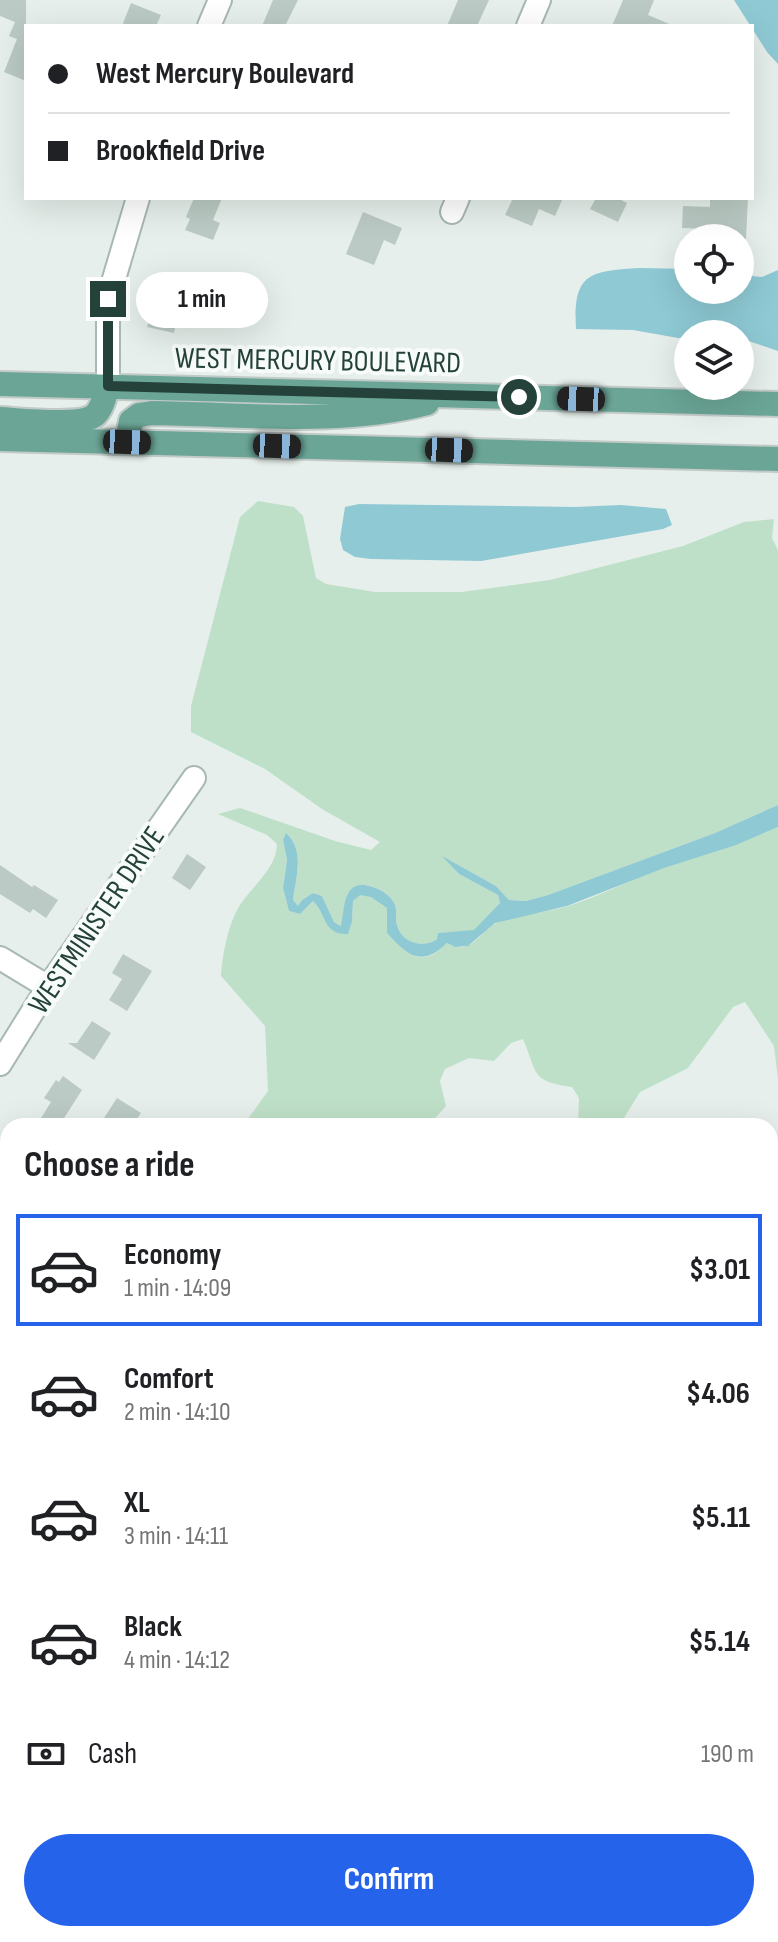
<!DOCTYPE html>
<html lang="en">
<head>
<meta charset="utf-8">
<style>
  body { margin:0; font-family:"Sofia Sans Condensed",sans-serif; background:#f6f6f6; color:#202124; height:100vh; display:flex; flex-direction:column; font-size:30px; white-space:nowrap }
  * { box-sizing:border-box; margin:0 }
  p { font-size:26px; color:#757577 }
  .icon { flex:none; width:44px; height:44px; fill:none; stroke:currentColor; stroke-width:2; stroke-linecap:round; stroke-linejoin:round }
  .map { position:relative; flex:1; overflow:hidden }
  .drawer { position:absolute; left:0px; top:1118px; width:778px; height:824px; display:flex; flex-direction:column; background:#fff; border-radius:24px 24px 0 0; box-shadow:0 8px 32px #0002 }
  .drawer>* { flex:none }
  .guide { position:absolute; left:24px; top:24px; width:730px; height:176px; border-radius:0px; box-shadow:0 8px 32px #0002; display:grid; align-content:center; height:176px; padding:0 24px; background:#fff }
  .controls { position:absolute; left:674px; top:224px; display:grid; gap:16px }
  .controls a { display:grid; place-items:center; width:80px; height:80px; border-radius:50%; background:#fff; box-shadow:0 8px 32px #0002; font-size:40px }
  .end { position:absolute; width:36px; height:36px; margin:-18px; border:10px solid #24423a; background:#fff; box-shadow:0 0 0 4px #fff }
  .from { border-radius:50% }
  .bubble { position:absolute; height:56px; border-radius:28px; background:#fff; box-shadow:0 8px 32px #0002; font-size:26px; font-weight:700; line-height:56px; text-align:center }
  .car { position:absolute; width:24px; height:48px; margin:-24px -12px; border-radius:10px; box-shadow:0 0 6px 2px #0007; background:linear-gradient(#222 24%,#8ab4d8 0 40%,#222 0 76%,#8ab4d8 0 86%,#222 0) }
  .guide b { display:flex; align-items:center; gap:28px; height:76px; font-size:30px }
  .guide b+b { border-top:2px solid #e0e0e0 }
  .guide i { width:20px; height:20px; background:#202124 }
  ul { padding:0; list-style:none }
  li { display:flex; align-items:center; gap:24px; height:112px; margin:0 16px 12px; padding:0 8px; border:4px solid transparent; border-radius:0px }
  li div { flex:1 }
  li b { display:block; font-size:30px }
  li em { font-style:normal; font-weight:700 }
  li.on { border-color:#2563eb }
  li>.icon { width:72px; height:72px; stroke-width:1.5 }
  h2 { padding:0 24px; font-size:36px; line-height:96px }
  .pay { display:flex; align-items:center; gap:20px; height:88px; padding:0 24px; font-size:30px }
  .pay p { margin-inline-start:auto }
  .action { display:flex; gap:16px; margin-top:auto; padding:16px 24px }
  .action a { flex:1; height:92px; border-radius:48px; background:#2563eb; color:#fff; font-size:32px; font-weight:700; line-height:92px; text-align:center }
  .map>svg:first-child { display:block }
</style>
</head>
<body>
<div class="map">
<svg width="778" height="1942" viewBox="0 0 778 1942">
  <rect width="100%" height="100%" fill="#e6efeb"/>
  <path fill="#bfe0c8" d="M258 501 294 507 303 516 316 578 326 584 375 592H462L550 580 683 546 744 522 774 519 772 538 778 550V805L715 833 548 895 526 901 509 900 496 886 445 858 459 874 498 895 500 903 474 931 439 933 437 939C424 949 401 943 397 925 394 917 399 910 393 901 389 895 380 889 373 887 345 878 344 906 342 926L334 922 322 896 313 893 302 900 299 907 293 900C296 878 305 850 286 833L283 840 287 860 283 888 289 911 300 914 313 901C326 914 324 936 348 933L352 922 353 901 360 894 371 896 387 908V933C406 954 422 970 447 943 473 958 480 928 499 922 520 914 543 913 565 907 598 897 630 880 662 868 701 854 740 843 778 827V1079L774 1046 745 1002 733 1007 688 1068 640 1092 619 1126H578L579 1098 572 1087C530 1081 538 1074 523 1039L511 1043 494 1061 469 1058 445 1069 440 1081 446 1106 428 1126H243L268 1091 265 1026 221 976C222 957 227 932 235 914 246 889 276 873 277 844L267 835 218 814 240 808 335 841 371 850 380 842 322 809 265 769 191 732V706L240 517Z"/>
  <g fill="#8ec9d4">
    <polygon points="734,0 778,0 778,64 767,52"/>
    <path d="M640 268 688 269V290H740V275L762 277 778 270V351L740 338V334H688V338H678L633 330 576 329C573 274 588 271 640 268Z"/>
    <polygon points="359,504 575,507 621,505 666,509 672,525 663,529 481,561 371,559 355,557 343,550 340,539 345,507"/>
    <path d="M778 805V827L736 845 664 868 567 906 495 923 468 946 455 947 447 943C421 969 406 954 387 933V908L371 897 360 895 353 901 352 922 348 934C323 935 327 915 313 901L300 914 289 911 283 888 287 860 283 840 286 833C305 850 296 877 293 900L298 906 302 900 313 893 322 896 334 922 341 926C345 906 343 877 373 887 380 889 389 895 393 901 399 910 394 917 397 925 401 943 424 949 437 939L438 933 474 930 500 903 498 895 459 874 442 856 496 886 509 900 526 901 548 895 715 833Z"/>
  </g>
  <g fill="#bbcac4">
    <polygon points="0,0 26,0 26,81 4,72 17,39 9,36 15,22 0,16"/>
    <polygon points="273,0 298,0 285,26 262,26"/>
    <polygon points="458,0 489,0 477,26 447,26"/>
    <polygon points="623,0 654,0 648,15 674,26 612,26"/>
    <polygon points="131,3 161,15 156,26 122,26"/>
    <polygon points="194,198 222,198 213,220 220,223 213,240 185,230 190,219 186,217"/>
    <polygon points="513,198 563,198 555,216 539,209 532,226 505,215"/>
    <polygon points="596,198 617,198 627,203 618,222 590,209"/>
    <polygon points="710,198 748,198 746,239 710,237 710,229 682,228 683,206 710,207"/>
    <polygon points="363,212 402,228 395,245 384,240 374,265 346,254"/>
    <polygon points="163,276 215,286 217,279 233,282 226,316 188,308 185,318 179,310 174,333 147,327"/>
    <polygon points="187,854 206,867 190,890 172,878"/>
    <polygon points="0,865 32,887 34,885 58,900 46,918 33,909 30,913 0,894"/>
    <polygon points="123,954 152,971 127,1011 109,1000 122,979 112,973"/>
    <polygon points="92,1021 111,1033 94,1060 68,1043 77,1043"/>
    <polygon points="63,1076 82,1090 59,1126 36,1126 51,1102 44,1098 56,1080 59,1082"/>
    <polygon points="117,1098 141,1113 132,1126 117,1126 104,1118"/>
  </g>
  <g fill="none" stroke-linecap="round" stroke-linejoin="round">
    <defs>
      <g id="minor">
        <polyline points="209,26 220,0"/>
        <polyline points="528,26 539,0"/>
        <polyline points="452,212 458,198"/>
        <polyline points="108,386 108,299 138,198"/>
        <polyline points="0,958 48,987"/>
        <polyline points="0,1064 48,987 194,778"/>
        <polyline points="778,1396 773,1405 778,1403"/>
        <polyline points="770,1502 778,1516"/>
        <polyline points="770,1919 778,1900"/>
        <polyline points="453,1934 460,1942"/>
        <polyline points="276,1942 280,1934"/>
        <polyline points="386,1942 389,1934"/>
        <polyline points="759,1942 763,1934"/>
      </g>
      <g id="major">
        <polyline points="0,384 778,404"/>
        <path d="M0 419C20 420 81 427 95 415 102 409 105 395 108 386"/>
        <polyline points="0,439 778,459"/>
        <path d="M127 442 131 421 139 415 152 413C244 414 337 426 427 403"/>
      </g>
    </defs>
    <use href="#minor" stroke="#a8b8b2" stroke-width="26"/>
    <use href="#major" stroke="#c2cac8" stroke-width="28"/>
    <use href="#minor" stroke="#fff" stroke-width="22"/>
    <use href="#major" stroke="#6aa596" stroke-width="24"/>
  </g>
  <g fill="none" stroke-linecap="round" stroke-linejoin="round">
    <polyline stroke="#24423a" stroke-width="10" points="108,299 108,386 519,397"/>
  </g>
  <g text-anchor="middle" stroke-width="8" stroke-linejoin="round" paint-order="stroke">
    <g font-size="30" fill="#24423a" stroke="#f7fbf9">
      <text transform="translate(318 360) rotate(1)" y="10">WEST MERCURY BOULEVARD</text>
      <text transform="translate(96 920) rotate(-56)" y="10">WESTMINISTER DRIVE</text>
    </g>
  </g>
</svg>
<div class="controls">
<a><svg class="icon" aria-label="locate" viewBox="0 0 24 24"><circle cx="12" cy="12" r="6"/><path d="M12 2v4M12 18v4M2 12h4M18 12h4"/></svg></a>
<a><svg class="icon" aria-label="layers" viewBox="0 0 24 24"><path d="M12 4l9 5-9 5-9-5zM3 14l9 5 9-5"/></svg></a>
</div>
<i class="end from" style="left:519px;top:397px"></i>
<i class="end" style="left:108px;top:299px"></i>
<div class="bubble" style="left:136px;top:272px;width:132px">1 min</div>
<i class="car" style="left:581px;top:399px;rotate:272deg"></i>
<i class="car" style="left:127px;top:442px;rotate:92deg"></i>
<i class="car" style="left:277px;top:446px;rotate:92deg"></i>
<i class="car" style="left:449px;top:450px;rotate:92deg"></i>
<div class="guide">
<b><i class="from"></i>West Mercury Boulevard</b>
<b><i></i>Brookfield Drive</b>
</div>
<section class="drawer">
<h2>Choose a ride</h2>
<ul>
<li class="on"><svg class="icon" aria-label="car" viewBox="0 0 24 24"><path d="M5 17H2v-5l4-1 3-4h7l3 4 3 1v5h-3M9 17h6M6 11h13"/><circle cx="7" cy="17" r="2"/><circle cx="17" cy="17" r="2"/></svg><div><b>Economy</b><p>1 min · 14:09</p></div><em>$3.01</em></li>
<li><svg class="icon" aria-label="car" viewBox="0 0 24 24"><path d="M5 17H2v-5l4-1 3-4h7l3 4 3 1v5h-3M9 17h6M6 11h13"/><circle cx="7" cy="17" r="2"/><circle cx="17" cy="17" r="2"/></svg><div><b>Comfort</b><p>2 min · 14:10</p></div><em>$4.06</em></li>
<li><svg class="icon" aria-label="car" viewBox="0 0 24 24"><path d="M5 17H2v-5l4-1 3-4h7l3 4 3 1v5h-3M9 17h6M6 11h13"/><circle cx="7" cy="17" r="2"/><circle cx="17" cy="17" r="2"/></svg><div><b>XL</b><p>3 min · 14:11</p></div><em>$5.11</em></li>
<li><svg class="icon" aria-label="car" viewBox="0 0 24 24"><path d="M5 17H2v-5l4-1 3-4h7l3 4 3 1v5h-3M9 17h6M6 11h13"/><circle cx="7" cy="17" r="2"/><circle cx="17" cy="17" r="2"/></svg><div><b>Black</b><p>4 min · 14:12</p></div><em>$5.14</em></li>
</ul>
<div class="pay"><svg class="icon" aria-label="cash" viewBox="0 0 24 24"><path d="M3 7h18v10H3z"/><circle cx="12" cy="12" r="2"/></svg>Cash<p>190 m</p></div>
<div class="action"><a>Confirm</a></div>
</section>
</div>
</body>
</html>
